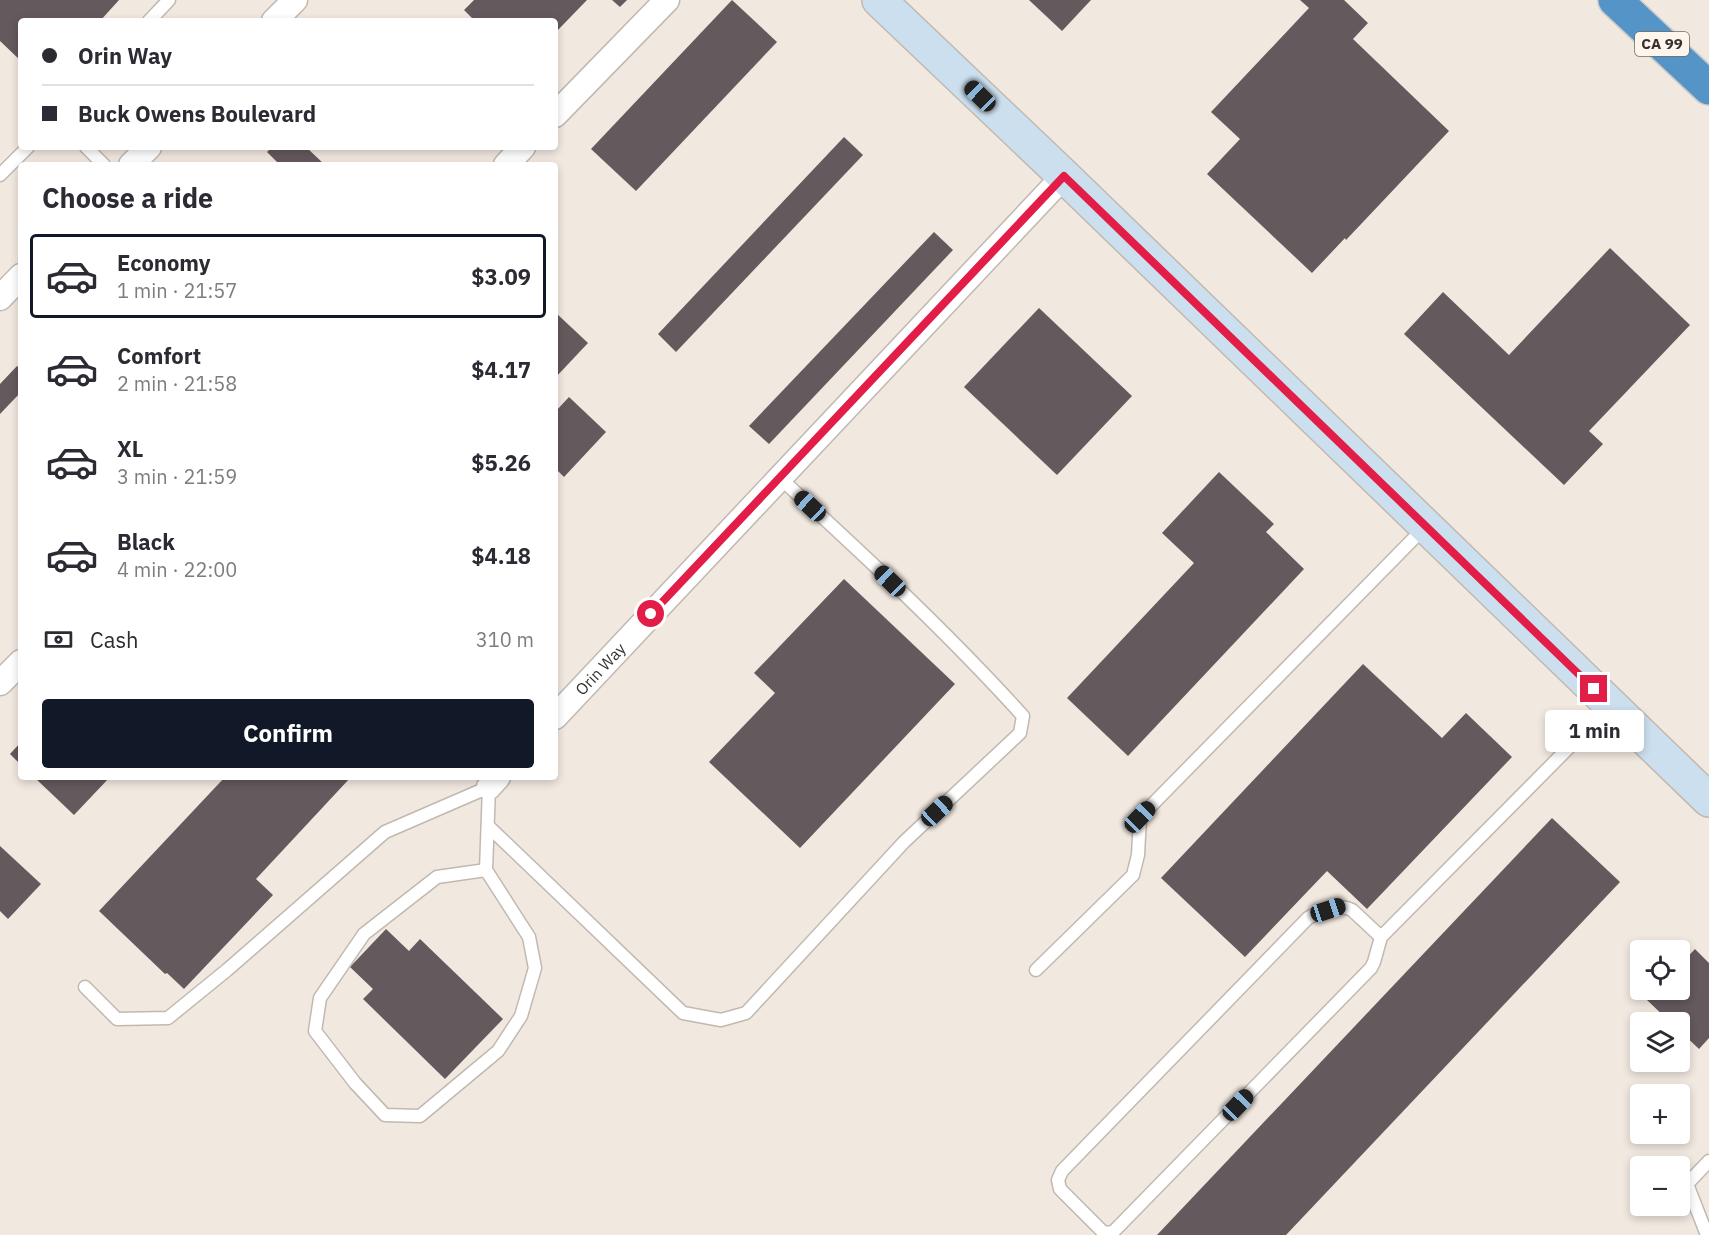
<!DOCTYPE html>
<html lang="en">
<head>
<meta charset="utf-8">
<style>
  body { margin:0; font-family:"IBM Plex Sans",sans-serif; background:#f7f7f7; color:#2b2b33; height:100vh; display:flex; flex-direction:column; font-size:22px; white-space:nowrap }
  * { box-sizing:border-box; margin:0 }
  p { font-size:20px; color:#7c7c81 }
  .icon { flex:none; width:33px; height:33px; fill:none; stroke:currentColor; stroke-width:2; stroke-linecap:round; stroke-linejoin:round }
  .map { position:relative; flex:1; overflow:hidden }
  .panel { position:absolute; left:18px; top:162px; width:540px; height:618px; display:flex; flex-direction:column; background:#fff; border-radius:6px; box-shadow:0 3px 9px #0003 }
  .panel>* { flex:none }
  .banner { position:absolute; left:18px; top:18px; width:540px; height:132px; border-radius:6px; box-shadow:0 3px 9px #0003; display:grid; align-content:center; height:132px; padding:0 24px; background:#fff }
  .controls { position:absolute; left:1630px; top:940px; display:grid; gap:12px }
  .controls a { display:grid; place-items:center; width:60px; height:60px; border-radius:6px; background:#fff; box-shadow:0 3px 9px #0003; font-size:30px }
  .end { position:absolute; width:27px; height:27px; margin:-14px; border:8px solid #e11d48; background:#fff; box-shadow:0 0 0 3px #fff }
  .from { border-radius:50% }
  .bubble { position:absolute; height:42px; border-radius:6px; background:#fff; box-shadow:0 3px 9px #0003; font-size:20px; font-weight:800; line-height:42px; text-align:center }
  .car { position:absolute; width:18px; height:36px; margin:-18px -9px; border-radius:8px; box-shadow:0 0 4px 2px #0007; background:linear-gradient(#222 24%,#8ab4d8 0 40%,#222 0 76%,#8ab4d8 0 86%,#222 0) }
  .banner b { display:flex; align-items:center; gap:21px; height:57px; font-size:22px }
  .banner b+b { border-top:2px solid #e1e1e2 }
  .banner i { width:15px; height:15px; background:#2b2b33 }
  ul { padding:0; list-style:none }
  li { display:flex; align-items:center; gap:18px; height:84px; margin:0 12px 9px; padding:0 12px; border:3px solid transparent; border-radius:6px }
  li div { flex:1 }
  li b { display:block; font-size:22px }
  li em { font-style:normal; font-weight:800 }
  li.selected { border-color:#111827 }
  li>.icon { width:54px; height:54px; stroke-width:1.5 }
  h2 { padding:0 24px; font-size:27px; line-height:72px }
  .pay { display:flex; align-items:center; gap:15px; height:66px; padding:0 24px; font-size:22px }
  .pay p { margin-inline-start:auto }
  .action { display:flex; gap:12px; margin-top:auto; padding:12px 24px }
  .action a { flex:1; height:69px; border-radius:6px; background:#111827; color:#fff; font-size:24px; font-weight:800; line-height:69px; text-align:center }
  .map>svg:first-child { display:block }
</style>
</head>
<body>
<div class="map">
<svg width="1709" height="1235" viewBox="0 0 1709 1235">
  <rect width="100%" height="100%" fill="#f1e8e0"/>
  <g fill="#64595d">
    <polygon points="0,0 119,0 100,21 21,21 21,61 0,41"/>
    <polygon points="474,0 587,0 555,33 555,21 475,21 464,10"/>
    <polygon points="612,0 627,0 620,7"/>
    <polygon points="732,0 777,42 636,191 591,149"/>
    <polygon points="1029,0 1091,0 1062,31"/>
    <polygon points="1300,0 1344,0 1368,23 1353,39 1449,131 1346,240 1345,238 1312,273 1207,174 1240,139 1211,112 1309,8"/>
    <polygon points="844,137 863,155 676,352 658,334"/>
    <polygon points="272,147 306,147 325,165 280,165 267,152"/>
    <polygon points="934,232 953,250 769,444 749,426"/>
    <polygon points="1610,248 1690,325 1589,431 1603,444 1564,485 1404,334 1443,292 1509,355"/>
    <polygon points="1039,308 1132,396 1057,475 964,387"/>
    <polygon points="555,312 588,343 555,378"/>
    <polygon points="17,366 21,370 21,392 0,414 0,384"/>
    <polygon points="569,397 606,432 564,477 555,468 555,412"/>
    <polygon points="1219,472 1274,524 1266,532 1304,569 1128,756 1067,698 1194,563 1162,533"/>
    <polygon points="844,579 955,684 800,848 709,762 775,693 754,673"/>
    <polygon points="1363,664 1442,738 1466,713 1512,757 1367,909 1327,871 1245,957 1161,878"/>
    <polygon points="21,742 21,765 10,754"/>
    <polygon points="34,777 110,777 74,815"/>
    <polygon points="225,777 351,777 256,879 273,895 184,989 167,973 165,974 99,911"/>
    <polygon points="1552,818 1620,882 1286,1235 1157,1235"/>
    <polygon points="0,846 41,884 8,919 0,911"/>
    <polygon points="386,929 409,951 420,939 503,1019 445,1079 363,999 373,989 350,967"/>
    <polygon points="1695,949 1709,963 1709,1038 1699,1049 1680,1031 1680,1023 1671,1023 1647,1000 1656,990 1680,990 1680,965"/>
  </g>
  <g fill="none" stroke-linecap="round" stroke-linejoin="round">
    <defs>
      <g id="lane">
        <polyline points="149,21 169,0"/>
        <polyline points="86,147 104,165"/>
        <polyline points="0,175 28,147"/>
        <path d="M488 826 683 1013 721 1020 746 1013 904 842 1020 733 1023 716C947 632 863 554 780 478"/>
        <path d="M1381 937 1352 910C1338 903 1320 911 1308 918L1062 1171 1058 1180 1060 1189 1104 1233 1113 1232 1121 1224 1371 968 1374 962 1381 937 1610 706"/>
        <polyline points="1036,970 1133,875 1138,855 1140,817 1425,527"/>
        <polyline points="85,987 117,1019 168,1018 227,970 385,832 489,787 486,870 529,937 535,968 521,1016 498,1051 420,1116 385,1115 355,1083 315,1031 320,998 364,934 437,877 486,870"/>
        <polyline points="1707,1235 1687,1184 1709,1161"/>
      </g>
      <g id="street">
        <polyline points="274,21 295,0"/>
        <polyline points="555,115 667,0"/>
        <polyline points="131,165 149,147"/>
        <polyline points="506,165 523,147"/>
        <polyline points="0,298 21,276"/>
        <polyline points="0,683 21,662"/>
        <path id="s1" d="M555 717 1064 176"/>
        <polyline points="489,787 498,777"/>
      </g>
      <polyline id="secondary" points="879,0 1064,176 1709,800"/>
      <polyline id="highway" points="1615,0 1709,88"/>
    </defs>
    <use href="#lane" stroke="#c1b9b1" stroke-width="15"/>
    <use href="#street" stroke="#c1b9b1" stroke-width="27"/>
    <use href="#secondary" stroke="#c1b9b1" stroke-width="36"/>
    <use href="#highway" stroke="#cacac9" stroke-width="36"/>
    <use href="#lane" stroke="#fff" stroke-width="12"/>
    <use href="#street" stroke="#fff" stroke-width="24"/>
    <use href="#secondary" stroke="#ccdfee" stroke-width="33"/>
    <use href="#highway" stroke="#5494c6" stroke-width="33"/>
  </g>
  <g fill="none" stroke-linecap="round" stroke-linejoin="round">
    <polyline stroke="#e11d48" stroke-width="8" points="651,614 1064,176 1594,689"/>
  </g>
  <g text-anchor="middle" stroke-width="6" stroke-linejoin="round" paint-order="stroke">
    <rect fill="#fef5ed" stroke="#716c68" stroke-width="1.5" x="1635" y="32" width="54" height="24" rx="4.5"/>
    <g font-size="15" font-weight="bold" fill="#35322f">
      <text x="1662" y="49">CA 99</text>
    </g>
    <g font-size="16" fill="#35322f" stroke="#fef5ed">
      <text dy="6" stroke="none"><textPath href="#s1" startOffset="66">Orin Way</textPath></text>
    </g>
  </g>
</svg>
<div class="controls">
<a><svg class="icon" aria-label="locate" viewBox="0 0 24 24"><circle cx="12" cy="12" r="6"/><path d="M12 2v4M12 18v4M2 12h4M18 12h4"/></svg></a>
<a><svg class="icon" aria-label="layers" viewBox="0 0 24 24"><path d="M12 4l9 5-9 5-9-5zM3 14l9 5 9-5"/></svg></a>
<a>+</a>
<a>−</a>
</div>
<i class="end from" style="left:651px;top:614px"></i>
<i class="end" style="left:1594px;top:689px"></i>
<div class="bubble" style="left:1545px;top:710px;width:99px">1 min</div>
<i class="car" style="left:980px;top:96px;rotate:314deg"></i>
<i class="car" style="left:810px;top:506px;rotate:313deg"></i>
<i class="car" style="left:890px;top:581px;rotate:314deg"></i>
<i class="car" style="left:937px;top:811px;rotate:47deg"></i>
<i class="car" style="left:1140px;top:817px;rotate:44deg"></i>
<i class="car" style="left:1328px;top:910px;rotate:72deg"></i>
<i class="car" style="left:1238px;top:1105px;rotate:44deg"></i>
<div class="banner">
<b><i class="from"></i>Orin Way</b>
<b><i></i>Buck Owens Boulevard</b>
</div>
<section class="panel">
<h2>Choose a ride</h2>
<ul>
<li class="selected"><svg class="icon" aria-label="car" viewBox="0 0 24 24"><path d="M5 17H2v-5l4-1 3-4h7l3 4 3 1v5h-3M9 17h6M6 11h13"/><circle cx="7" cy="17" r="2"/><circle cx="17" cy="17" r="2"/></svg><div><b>Economy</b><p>1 min · 21:57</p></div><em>$3.09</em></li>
<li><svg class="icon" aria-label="car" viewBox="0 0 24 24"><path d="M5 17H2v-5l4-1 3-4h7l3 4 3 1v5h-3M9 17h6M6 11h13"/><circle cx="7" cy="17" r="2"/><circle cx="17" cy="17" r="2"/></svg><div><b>Comfort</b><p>2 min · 21:58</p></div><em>$4.17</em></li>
<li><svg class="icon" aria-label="car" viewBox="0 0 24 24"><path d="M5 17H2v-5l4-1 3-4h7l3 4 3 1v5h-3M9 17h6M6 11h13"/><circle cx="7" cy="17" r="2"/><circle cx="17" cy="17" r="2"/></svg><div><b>XL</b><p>3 min · 21:59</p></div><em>$5.26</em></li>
<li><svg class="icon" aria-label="car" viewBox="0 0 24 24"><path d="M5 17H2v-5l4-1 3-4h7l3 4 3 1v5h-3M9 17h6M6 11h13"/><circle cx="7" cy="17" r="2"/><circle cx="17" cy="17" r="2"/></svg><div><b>Black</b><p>4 min · 22:00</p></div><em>$4.18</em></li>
</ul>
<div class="pay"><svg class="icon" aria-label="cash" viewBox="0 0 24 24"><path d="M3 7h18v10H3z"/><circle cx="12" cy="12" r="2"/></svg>Cash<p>310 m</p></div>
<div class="action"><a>Confirm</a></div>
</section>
</div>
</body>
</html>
